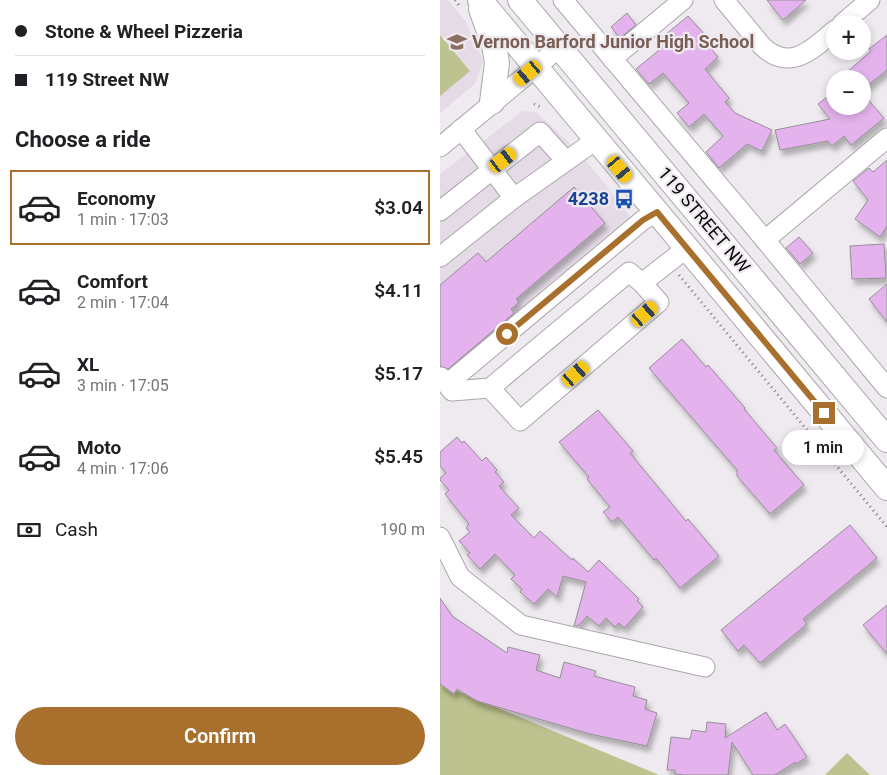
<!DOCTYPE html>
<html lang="en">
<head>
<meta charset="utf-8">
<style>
  body { margin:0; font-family:Roboto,sans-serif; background:#f6f6f6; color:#202124; height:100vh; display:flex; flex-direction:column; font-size:19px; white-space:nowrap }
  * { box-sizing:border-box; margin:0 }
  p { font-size:16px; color:#757577 }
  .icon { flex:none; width:28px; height:28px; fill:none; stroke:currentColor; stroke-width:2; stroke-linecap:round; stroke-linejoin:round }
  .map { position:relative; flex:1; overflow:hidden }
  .side { display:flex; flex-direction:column; background:#fff; width:440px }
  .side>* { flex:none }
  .banner { display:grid; align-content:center; height:110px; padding:0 15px; background:#fff }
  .tools { position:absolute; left:386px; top:15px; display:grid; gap:10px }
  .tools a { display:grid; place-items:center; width:45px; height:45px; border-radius:50%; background:#fff; box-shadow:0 2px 8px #0003; font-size:25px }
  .end { position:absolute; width:22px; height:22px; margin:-11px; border:6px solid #a86f2d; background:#fff; box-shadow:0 0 0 2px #fff }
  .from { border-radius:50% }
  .bubble { position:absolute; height:35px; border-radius:18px; background:#fff; box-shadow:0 2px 8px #0003; font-size:16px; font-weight:600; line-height:35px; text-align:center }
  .car { position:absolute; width:15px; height:30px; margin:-15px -8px; border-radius:6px; box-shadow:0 0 4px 1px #0007; background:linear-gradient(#f5c518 24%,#345 0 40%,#f5c518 0 76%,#345 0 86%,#f5c518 0) }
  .banner b { display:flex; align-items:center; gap:18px; height:48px; font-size:19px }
  .banner b+b { border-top:1px solid #e0e0e0 }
  .banner i { width:12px; height:12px; background:#202124 }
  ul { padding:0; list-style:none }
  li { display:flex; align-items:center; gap:15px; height:75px; margin:0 10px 8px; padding:0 5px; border:2px solid transparent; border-radius:0px }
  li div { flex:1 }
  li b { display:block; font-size:19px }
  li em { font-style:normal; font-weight:600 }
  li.current { border-color:#a86f2d }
  li>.icon { width:45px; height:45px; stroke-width:1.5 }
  h2 { padding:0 15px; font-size:22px; line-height:60px }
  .pay { display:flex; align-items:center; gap:12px; height:55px; padding:0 15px; font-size:19px }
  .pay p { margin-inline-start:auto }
  .primary-button { display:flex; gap:10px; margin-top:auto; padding:10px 15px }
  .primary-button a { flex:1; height:58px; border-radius:30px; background:#a86f2d; color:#fff; font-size:20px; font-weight:600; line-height:58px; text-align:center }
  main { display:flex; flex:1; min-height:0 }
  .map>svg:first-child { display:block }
</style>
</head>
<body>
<main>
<section class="side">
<div class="banner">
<b><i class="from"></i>Stone &amp; Wheel Pizzeria</b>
<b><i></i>119 Street NW</b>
</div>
<h2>Choose a ride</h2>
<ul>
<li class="current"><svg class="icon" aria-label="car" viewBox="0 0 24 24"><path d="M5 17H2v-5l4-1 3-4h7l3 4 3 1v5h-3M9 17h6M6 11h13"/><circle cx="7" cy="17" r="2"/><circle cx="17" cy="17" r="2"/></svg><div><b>Economy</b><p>1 min · 17:03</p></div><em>$3.04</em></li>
<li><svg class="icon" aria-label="car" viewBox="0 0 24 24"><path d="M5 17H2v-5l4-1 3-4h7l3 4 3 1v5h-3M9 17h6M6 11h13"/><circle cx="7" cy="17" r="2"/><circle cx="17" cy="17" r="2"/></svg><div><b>Comfort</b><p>2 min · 17:04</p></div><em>$4.11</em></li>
<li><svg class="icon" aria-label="car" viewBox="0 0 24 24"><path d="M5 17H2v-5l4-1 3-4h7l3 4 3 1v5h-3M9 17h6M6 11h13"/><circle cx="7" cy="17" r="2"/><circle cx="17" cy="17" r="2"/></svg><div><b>XL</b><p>3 min · 17:05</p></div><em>$5.17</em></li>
<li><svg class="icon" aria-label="car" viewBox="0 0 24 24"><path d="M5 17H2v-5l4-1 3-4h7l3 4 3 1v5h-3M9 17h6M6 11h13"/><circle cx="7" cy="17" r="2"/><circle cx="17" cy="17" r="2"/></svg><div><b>Moto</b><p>4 min · 17:06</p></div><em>$5.45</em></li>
</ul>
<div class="pay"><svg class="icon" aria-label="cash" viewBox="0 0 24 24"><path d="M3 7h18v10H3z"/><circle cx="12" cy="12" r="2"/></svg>Cash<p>190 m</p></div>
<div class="primary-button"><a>Confirm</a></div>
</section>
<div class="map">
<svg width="447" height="775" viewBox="0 0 447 775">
  <defs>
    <filter id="shadow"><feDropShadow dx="3" dy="5.5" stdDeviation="2.5" flood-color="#0004"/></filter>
  </defs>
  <rect width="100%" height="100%" fill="#eeeaef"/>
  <g fill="#e4dbe6">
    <polygon points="0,0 8,0 26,22 43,61 35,84 0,113"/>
    <polygon points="83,111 96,112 140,153 202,231 0,388 0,174"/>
  </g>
  <g fill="#bdc38e">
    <polygon points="0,35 30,71 0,96"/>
    <polygon points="0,684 219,775 0,775"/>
    <polygon points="407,753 430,775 385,775"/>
  </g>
  <g fill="#e4b2ec" stroke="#949095" filter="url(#shadow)">
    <polygon points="327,0 366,0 343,20"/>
    <polygon points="187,13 196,25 180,38 171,27"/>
    <polygon points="248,16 265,35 262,38 278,57 265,69 289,98 285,102 295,113 332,130 322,151 307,144 279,168 266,152 283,136 264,114 249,127 237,113 249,103 223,73 209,84 196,69 224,46 219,40"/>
    <polygon points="447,35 447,70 422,90 422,79 399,79 431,51 429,49"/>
    <polygon points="422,93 444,118 411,145 404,136 392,146 388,141 340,150 335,130 390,119 378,104 391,94 395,99 395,106 422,106"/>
    <polygon points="447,160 447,226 440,237 415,219 428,200 413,181 429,168 433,172"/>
    <polygon points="134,187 165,223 76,299 79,302 71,309 74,313 8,369 0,366 0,285 38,253 46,262"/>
    <polygon points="359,237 373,253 360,264 346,248"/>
    <polygon points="444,244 446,278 412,279 410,246"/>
    <polygon points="447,284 447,322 429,299"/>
    <polygon points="242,339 266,367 268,365 305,408 304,409 337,448 334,450 364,485 330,514 297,476 297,470 209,368"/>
    <polygon points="158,410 193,451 190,453 246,521 248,519 279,556 240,588 216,558 214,560 178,517 172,522 163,512 170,507 147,479 149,477 119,442"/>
    <polygon points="17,437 22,443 24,441 42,461 46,457 57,470 55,472 64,482 59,486 79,508 71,515 94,538 100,531 132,560 133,558 148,572 159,560 199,599 197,601 203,607 184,628 179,623 175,627 166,618 159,626 147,616 138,626 134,626 146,582 123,576 117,597 108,589 94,604 80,592 82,589 71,579 75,575 55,554 40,569 27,555 30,553 19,541 30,532 26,528 29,524 5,494 9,490 0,480 0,478 6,473 0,466 0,452"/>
    <polygon points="410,525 437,558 363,619 367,624 320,663 304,645 298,651 281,630"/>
    <polygon points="0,598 12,616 67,653 68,647 100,655 96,670 120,678 124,662 156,671 154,676 195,687 193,696 207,700 205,709 217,713 207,746 150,734 37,701 17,689 14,694 0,684"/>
    <polygon points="447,605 447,654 423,625"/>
    <polygon points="326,712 337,730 345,724 367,757 356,764 355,762 335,775 313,775 292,742 288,775 244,775 235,774 235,770 227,770 231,737 250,739 252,730 266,732 267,722 286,724 285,738"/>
  </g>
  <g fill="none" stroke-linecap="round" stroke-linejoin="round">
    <defs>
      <g id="minor">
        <polyline points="123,0 325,240 447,388"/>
        <path d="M284 0 322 46C350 73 373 49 395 30"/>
        <polyline points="402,24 430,0"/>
        <polyline points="172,59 243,0"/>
        <polyline points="21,129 74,198"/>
        <polyline points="0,147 120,47"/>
        <polyline points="0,211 100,132 126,161"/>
        <polyline points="325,240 447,138"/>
        <polyline points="0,257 74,198 156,140"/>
        <polyline points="202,283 219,302 80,421 50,388 189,272 202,283 247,248"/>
        <polyline points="1,377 12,391 50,388"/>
        <polyline points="7,384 203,220 217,212"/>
        <polyline points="0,537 20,577 81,625 265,667"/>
      </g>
      <g id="major">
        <polyline points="40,0 447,488"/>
        <polyline points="80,0 447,440"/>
        <polyline points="41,9 54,45 57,63 52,102"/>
      </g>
    </defs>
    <use href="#minor" stroke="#aba7ac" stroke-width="21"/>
    <use href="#major" stroke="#aba7ac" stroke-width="26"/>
    <g stroke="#7e7b7e" stroke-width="3" stroke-dasharray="1 4" stroke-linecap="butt">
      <polyline points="15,0 21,8"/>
      <polyline points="94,104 103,108"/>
      <polyline points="239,275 447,527"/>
    </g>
    <use href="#minor" stroke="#fff" stroke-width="19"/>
    <use href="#major" stroke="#fff" stroke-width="24"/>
  </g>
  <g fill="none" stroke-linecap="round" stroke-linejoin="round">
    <polyline stroke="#a86f2d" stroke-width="6" points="67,334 203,220 217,212 384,413"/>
  </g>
  <defs>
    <symbol id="school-bare" viewBox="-9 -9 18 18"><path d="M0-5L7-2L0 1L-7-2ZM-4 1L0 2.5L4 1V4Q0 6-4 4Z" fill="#8d6e63" stroke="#eeeaef" stroke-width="2.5" paint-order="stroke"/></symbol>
    <symbol id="bus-bare" viewBox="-9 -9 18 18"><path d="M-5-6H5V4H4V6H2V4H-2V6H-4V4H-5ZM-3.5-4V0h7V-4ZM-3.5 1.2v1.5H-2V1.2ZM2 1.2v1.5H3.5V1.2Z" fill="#1a4fb4" stroke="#eeeaef" stroke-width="2.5" paint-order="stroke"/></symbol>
  </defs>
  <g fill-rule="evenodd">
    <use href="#school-bare" x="3" y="28" width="28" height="28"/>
    <use href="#bus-bare" x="170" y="185" width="28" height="28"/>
  </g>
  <g text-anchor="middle" stroke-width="4.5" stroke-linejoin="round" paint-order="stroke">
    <g font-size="18" font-weight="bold" fill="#785e54" stroke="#eeeaef" text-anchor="start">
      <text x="32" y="48">Vernon Barford Junior High School</text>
    </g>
    <g font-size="18" font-weight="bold" fill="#164399" stroke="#eeeaef" text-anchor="end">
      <text x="169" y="205">4238</text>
    </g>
    <g font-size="18" fill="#0c0b0c" stroke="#eeeaef">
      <text transform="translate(264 220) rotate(50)" y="6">119 STREET NW</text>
    </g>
  </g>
</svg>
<div class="tools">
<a>+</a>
<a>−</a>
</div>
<i class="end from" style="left:67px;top:334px"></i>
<i class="end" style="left:384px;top:413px"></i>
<div class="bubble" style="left:342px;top:430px;width:82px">1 min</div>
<i class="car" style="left:88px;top:73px;rotate:230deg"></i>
<i class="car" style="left:63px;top:160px;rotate:52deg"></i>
<i class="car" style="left:180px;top:169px;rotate:140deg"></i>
<i class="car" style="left:205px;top:314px;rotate:49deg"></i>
<i class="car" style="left:136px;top:374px;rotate:49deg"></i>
</div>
</main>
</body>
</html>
